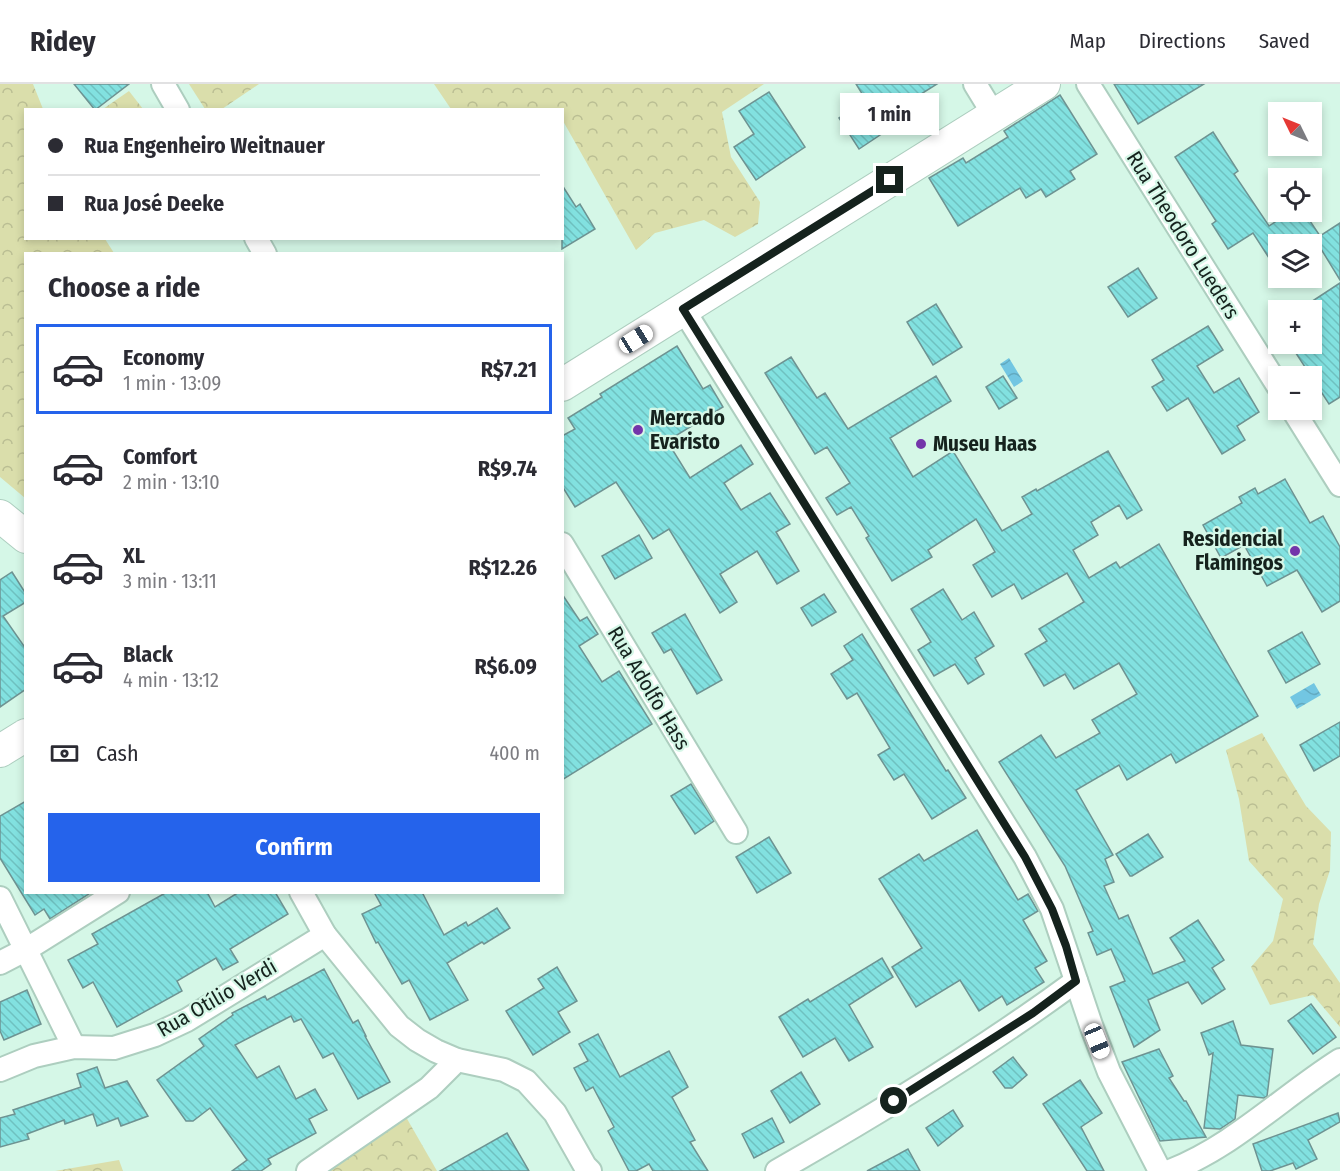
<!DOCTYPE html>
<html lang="en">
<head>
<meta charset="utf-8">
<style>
  body { margin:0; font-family:"Fira Sans Condensed",sans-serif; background:#f7f7f7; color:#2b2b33; height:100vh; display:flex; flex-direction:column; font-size:22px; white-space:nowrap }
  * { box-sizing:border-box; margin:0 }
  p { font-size:20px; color:#7c7c81 }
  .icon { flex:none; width:33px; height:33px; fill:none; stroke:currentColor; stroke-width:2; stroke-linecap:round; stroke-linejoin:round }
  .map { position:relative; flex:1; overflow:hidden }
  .panel { position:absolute; left:24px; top:168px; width:540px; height:642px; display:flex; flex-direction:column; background:#fff; border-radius:0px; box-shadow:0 3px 9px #0003 }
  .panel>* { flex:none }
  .guide { position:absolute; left:24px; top:24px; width:540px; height:132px; border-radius:0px; box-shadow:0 3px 9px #0003; display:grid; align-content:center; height:132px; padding:0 24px; background:#fff }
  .needle { width:39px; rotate:313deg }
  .fabs { position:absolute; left:1268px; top:18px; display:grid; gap:12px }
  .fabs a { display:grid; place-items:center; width:54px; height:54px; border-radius:0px; background:#fff; box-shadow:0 3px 9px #0003; font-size:30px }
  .end { position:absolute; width:27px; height:27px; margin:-14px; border:8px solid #15221d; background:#fff; box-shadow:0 0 0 3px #fff }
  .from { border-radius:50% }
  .bubble { position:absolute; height:42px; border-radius:0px; background:#fff; box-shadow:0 3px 9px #0003; font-size:20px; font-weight:700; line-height:42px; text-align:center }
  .car { position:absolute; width:18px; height:36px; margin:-18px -9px; border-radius:8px; box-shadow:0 0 4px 2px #0007; background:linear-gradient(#fff 24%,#345 0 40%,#fff 0 76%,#345 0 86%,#fff 0) }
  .guide b { display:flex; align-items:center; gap:21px; height:57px; font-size:22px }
  .guide b+b { border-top:2px solid #e1e1e2 }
  .guide i { width:15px; height:15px; background:#2b2b33 }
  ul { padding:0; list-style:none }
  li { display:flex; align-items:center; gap:18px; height:90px; margin:0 12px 9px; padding:0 12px; border:3px solid transparent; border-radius:0px }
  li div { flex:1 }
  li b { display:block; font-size:22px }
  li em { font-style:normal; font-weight:700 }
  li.current { border-color:#2563eb }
  li>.icon { width:54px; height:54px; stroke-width:1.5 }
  h2 { padding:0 24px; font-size:27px; line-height:72px }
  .pay { display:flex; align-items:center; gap:15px; height:66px; padding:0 24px; font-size:22px }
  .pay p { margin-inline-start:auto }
  .action { display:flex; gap:12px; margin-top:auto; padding:12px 24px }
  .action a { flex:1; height:69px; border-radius:0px; background:#2563eb; color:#fff; font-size:24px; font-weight:700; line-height:69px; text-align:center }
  header { display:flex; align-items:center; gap:36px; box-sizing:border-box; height:84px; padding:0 30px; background:#fff; border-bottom:2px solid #e1e1e2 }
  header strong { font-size:28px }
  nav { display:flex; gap:33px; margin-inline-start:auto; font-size:21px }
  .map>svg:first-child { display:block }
</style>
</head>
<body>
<header>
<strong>Ridey</strong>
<nav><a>Map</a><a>Directions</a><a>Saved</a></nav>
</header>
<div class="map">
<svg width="1340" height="1087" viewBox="0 0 1340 1087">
  <defs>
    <pattern id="forest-crowns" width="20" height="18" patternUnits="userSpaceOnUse" patternTransform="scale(1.5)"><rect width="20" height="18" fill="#dadeab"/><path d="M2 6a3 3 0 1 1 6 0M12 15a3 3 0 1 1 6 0" fill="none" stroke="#babe93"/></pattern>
    <pattern id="water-waves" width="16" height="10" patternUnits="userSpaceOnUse" patternTransform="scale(1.5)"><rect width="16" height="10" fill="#72c6e2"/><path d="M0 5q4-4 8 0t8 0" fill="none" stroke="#62aac1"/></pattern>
    <pattern id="building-back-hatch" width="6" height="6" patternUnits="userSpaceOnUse" patternTransform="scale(1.5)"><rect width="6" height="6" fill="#82e1e0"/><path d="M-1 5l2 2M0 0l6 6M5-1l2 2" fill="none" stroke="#6fc1c0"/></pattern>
  </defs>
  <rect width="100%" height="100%" fill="#d5f7e7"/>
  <g fill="url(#forest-crowns)">
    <polygon points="0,0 33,0 43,25 26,26 26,154 105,155 114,169 26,170 25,414 0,393"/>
    <polygon points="189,0 259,0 222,25 205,25"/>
    <polygon points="434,0 764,0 722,28 731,73 760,118 758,140 735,153 704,136 655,149 636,166 563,37 562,26 451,25"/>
    <polygon points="129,7 143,25 103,25"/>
    <polygon points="1262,649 1306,722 1331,748 1330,786 1319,820 1313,860 1340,899 1340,943 1313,911 1270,921 1251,883 1273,857 1283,815 1249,777 1239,715 1226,666"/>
    <polygon points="406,1033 437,1087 329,1087"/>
    <polygon points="119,1076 123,1087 55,1087"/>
  </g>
  <g fill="url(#water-waves)">
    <polygon points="1009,274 1023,297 1014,303 1000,280"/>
    <polygon points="1314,599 1321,611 1297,625 1290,613"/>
  </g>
  <g fill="url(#building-back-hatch)" stroke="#6e9392" stroke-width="1.5">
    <polygon points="74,0 129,0 95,26"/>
    <polygon points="856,0 937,0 897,25 904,35 859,65 839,34 866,16"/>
    <polygon points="1114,0 1204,0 1138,40"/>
    <polygon points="769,8 805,63 756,96 734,63 754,50 739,27"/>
    <polygon points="1060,11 1097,70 1070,87 1075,95 1046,113 1041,105 1026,114 1020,104 958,142 929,94 963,74 966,79 1008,53 1004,47"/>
    <polygon points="1213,48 1238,87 1234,90 1269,142 1290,128 1304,128 1320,152 1340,139 1340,196 1318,160 1278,160 1278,188 1253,149 1228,165 1212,140 1216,137 1175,73"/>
    <polygon points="562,101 576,123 580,120 595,145 562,165"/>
    <polygon points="1138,184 1157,214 1128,233 1108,203"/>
    <polygon points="1340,199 1340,313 1329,320 1290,260 1311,260 1311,218"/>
    <polygon points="936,220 962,263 933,281 907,238"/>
    <polygon points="1208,242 1223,266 1197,282 1214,309 1239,294 1259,328 1237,342 1245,356 1222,370 1188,314 1167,327 1152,303 1164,296 1152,276"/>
    <polygon points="677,262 703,305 710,301 723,323 667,357 690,394 741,361 753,380 724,399 741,426 770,409 790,440 776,448 799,487 777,500 757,467 720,490 737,518 720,529 669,445 653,455 616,398 575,423 562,402 562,352 575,345 568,334 602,313 600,310"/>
    <polygon points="791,273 817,314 825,309 848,345 936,292 951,317 890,354 913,393 953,367 1002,447 1032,430 1022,413 1036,405 1037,407 1108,367 1142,426 1127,435 1119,421 1091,438 1098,451 1073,466 1089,494 1116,478 1120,484 1159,460 1258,632 1176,679 1171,670 1127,696 1119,681 1076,706 1113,771 1105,775 1114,798 1104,802 1119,835 1128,831 1153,890 1185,877 1170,854 1198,836 1224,876 1212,884 1225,905 1202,920 1188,898 1148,916 1160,946 1134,963 1110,903 1125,897 1111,865 1097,871 1088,849 1093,847 1065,782 999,678 1041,651 1056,674 1100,649 1092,636 1137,610 1119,579 1074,605 1065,590 1044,602 1025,570 1047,557 1039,545 1084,518 1067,489 1022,515 1014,500 992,513 973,481 995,468 976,435 928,466 932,473 892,497 866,454 869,452 851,423 837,431 826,414 850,399 827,363 815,370 765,289"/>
    <polygon points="1003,292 1017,314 999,325 986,303"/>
    <polygon points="1285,395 1310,439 1323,432 1340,463 1340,517 1322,528 1297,486 1267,502 1244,461 1221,474 1203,441 1242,419 1239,413 1255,404 1258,410"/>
    <polygon points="639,451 652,474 615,495 602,472"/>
    <polygon points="12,488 26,510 26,518 3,532 26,565 26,605 0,623 0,496"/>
    <polygon points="943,505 962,536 974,528 994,562 975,574 984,590 968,600 955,580 934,592 918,566 931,558 911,525"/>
    <polygon points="562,510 580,537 587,533 598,550 579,562 602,598 619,587 652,640 562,696"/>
    <polygon points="824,510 836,528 812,542 801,524"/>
    <polygon points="685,530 722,596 697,610 671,565 664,569 652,549"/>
    <polygon points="1302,548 1320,580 1286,599 1268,567"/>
    <polygon points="862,550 946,687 948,686 966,714 932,735 904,690 894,696 878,671 890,664 857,609 847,615 831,590 853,576 844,562"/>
    <polygon points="1340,638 1340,672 1314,687 1300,661"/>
    <polygon points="691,700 714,737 695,750 671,712"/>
    <polygon points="26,717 26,808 92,808 50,835 44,825 35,831 0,774 0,732"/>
    <polygon points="977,746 1018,816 1028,810 1038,827 1023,836 1047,877 1035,884 1044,898 1007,921 1002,912 979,927 960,896 916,923 892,883 922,864 879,795 919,770 924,777"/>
    <polygon points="1148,750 1163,773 1132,792 1130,792 1116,770"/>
    <polygon points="769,753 791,789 757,809 736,773"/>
    <polygon points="167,808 207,808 215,823 239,808 275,808 288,830 230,865 238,878 223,886 216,874 177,897 182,907 117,943 93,898 83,904 68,876 98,860 92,850"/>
    <polygon points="374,808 422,808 444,851 466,838 468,842 497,824 510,844 484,860 482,858 447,879 468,916 430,936 409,896 402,900 378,858 376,859 362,830 381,821"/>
    <polygon points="882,874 893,893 849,921 873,963 849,977 835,954 803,973 779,933 808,915 810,918"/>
    <polygon points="557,883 577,917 558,928 570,948 533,971 506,927 544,904 538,895"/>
    <polygon points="324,885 353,939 358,936 366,952 365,952 390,998 358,1015 333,969 323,974 301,935 294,938 291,932 235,961 257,994 279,982 296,1015 315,1005 327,1026 309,1035 316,1049 268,1075 271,1080 261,1087 232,1087 247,1076 210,1024 193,1037 186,1037 157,996 204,962 199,955 233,931 232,929 265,912 267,916"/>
    <polygon points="27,906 41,940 4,956 0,947 0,918"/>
    <polygon points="1311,920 1336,953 1313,970 1288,937"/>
    <polygon points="1233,937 1241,961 1273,965 1267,1012 1264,1014 1238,1011 1235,1035 1220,1045 1204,1044 1213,969 1209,971 1201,949"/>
    <polygon points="598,950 620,993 669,967 688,1003 672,1013 695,1056 690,1058 708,1087 653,1087 649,1080 636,1087 629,1087 608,1047 614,1043 593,1003 586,1007 574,984 588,977 579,960"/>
    <polygon points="1159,965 1173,992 1169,994 1184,1017 1186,1017 1206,1053 1160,1057 1122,978"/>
    <polygon points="1013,973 1027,991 1012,1004 1005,1004 993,988"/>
    <polygon points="97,983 105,1004 127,997 148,1032 121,1042 118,1034 97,1042 93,1030 65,1040 64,1036 27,1050 29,1055 0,1063 0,1034 15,1030 13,1026 81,1003 77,990"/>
    <polygon points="801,988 820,1020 790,1039 771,1007"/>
    <polygon points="1080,996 1102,1029 1081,1043 1104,1087 1087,1087 1043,1020"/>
    <polygon points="953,1026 963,1042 938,1062 926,1044"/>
    <polygon points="1338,1029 1340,1038 1308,1056 1317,1075 1296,1085 1293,1079 1270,1087 1262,1087 1253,1060"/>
    <polygon points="772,1034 784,1058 754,1074 742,1050"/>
    <polygon points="507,1049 529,1087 440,1087"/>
    <polygon points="908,1065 920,1087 867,1087"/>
  </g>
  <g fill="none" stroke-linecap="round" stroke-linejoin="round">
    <defs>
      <g id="street">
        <polyline points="163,0 178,26"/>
        <polyline points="975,0 994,31"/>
        <polyline points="1088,0 1278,302"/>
        <polyline points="256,154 265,170"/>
        <polyline points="683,225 1025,773 1052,825 1091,941 1109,988 1160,1087"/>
        <polyline points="1293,326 1340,401"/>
        <polyline points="562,460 736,748"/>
        <polyline points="301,808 325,851 399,942 417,956 436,967 457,976 504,986 526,997 555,1029 585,1082 590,1087"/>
        <polyline points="0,814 74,963"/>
        <polyline points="0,879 27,865 118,808"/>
        <polyline points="0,986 34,972 74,963 114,964 155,951 187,936 325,851"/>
        <polyline points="308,1087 429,1004 457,976"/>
        <path d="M777 1087C879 1029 981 967 1076 897"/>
        <path d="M1170 1087C1234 1062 1283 1012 1340 976"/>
      </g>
      <g id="secondary">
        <polyline points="562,301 1044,0"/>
        <polyline points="0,432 26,453"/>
        <polyline points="0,667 26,651"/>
      </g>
    </defs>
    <use href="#street" stroke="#adcebf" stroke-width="26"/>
    <use href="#secondary" stroke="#adcebf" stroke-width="34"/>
    <use href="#street" stroke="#fff" stroke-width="22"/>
    <use href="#secondary" stroke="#fff" stroke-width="32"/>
  </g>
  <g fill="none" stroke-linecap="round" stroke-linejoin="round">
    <polyline stroke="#15221d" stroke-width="8" points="890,96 683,225 1025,773 1052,825 1066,862 1076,897 1033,929 894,1017"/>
  </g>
  <g fill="#7335aa" stroke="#d5f7e7" stroke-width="2">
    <circle cx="638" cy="346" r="6"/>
    <circle cx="921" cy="360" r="6"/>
    <circle cx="1295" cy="467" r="6"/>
  </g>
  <g text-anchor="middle" stroke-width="4.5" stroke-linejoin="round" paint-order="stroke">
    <g font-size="21" fill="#15221d" stroke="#d5f7e7">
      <text transform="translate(1183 151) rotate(58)" y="7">Rua Theodoro Lueders</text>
      <text transform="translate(649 604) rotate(59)" y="7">Rua Adolfo Hass</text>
      <text transform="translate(217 914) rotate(-30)" y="7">Rua Otílio Verdi</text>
    </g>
    <g font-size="21" font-weight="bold" fill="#15221d" stroke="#d5f7e7" text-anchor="start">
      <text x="650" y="341">Mercado<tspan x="650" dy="24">Evaristo</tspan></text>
      <text x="933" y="367">Museu Haas</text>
      <text x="1283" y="462" text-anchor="end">Residencial<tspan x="1283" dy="24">Flamingos</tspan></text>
    </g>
  </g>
</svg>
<div class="fabs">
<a><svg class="needle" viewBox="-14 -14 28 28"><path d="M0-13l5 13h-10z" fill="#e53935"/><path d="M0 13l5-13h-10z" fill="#7c7c81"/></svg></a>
<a><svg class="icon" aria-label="locate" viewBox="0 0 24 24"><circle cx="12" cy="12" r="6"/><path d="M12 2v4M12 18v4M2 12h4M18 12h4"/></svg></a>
<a><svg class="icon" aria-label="layers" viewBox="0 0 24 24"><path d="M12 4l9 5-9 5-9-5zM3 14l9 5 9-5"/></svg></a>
<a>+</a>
<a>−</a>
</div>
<i class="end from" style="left:894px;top:1017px"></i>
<i class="end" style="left:890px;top:96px"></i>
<div class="bubble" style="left:840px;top:9px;width:99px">1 min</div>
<i class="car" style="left:636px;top:255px;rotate:58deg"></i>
<i class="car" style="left:1097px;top:957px;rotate:158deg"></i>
<div class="guide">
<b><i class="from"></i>Rua Engenheiro Weitnauer</b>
<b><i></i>Rua José Deeke</b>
</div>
<section class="panel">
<h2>Choose a ride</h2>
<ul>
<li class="current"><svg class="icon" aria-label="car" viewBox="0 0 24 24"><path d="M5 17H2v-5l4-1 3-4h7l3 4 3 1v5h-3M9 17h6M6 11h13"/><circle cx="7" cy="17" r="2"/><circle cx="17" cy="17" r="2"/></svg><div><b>Economy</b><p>1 min · 13:09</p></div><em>R$7.21</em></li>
<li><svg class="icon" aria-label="car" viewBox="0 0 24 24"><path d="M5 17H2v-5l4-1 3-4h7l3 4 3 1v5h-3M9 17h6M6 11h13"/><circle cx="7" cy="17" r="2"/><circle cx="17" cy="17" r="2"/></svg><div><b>Comfort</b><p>2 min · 13:10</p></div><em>R$9.74</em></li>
<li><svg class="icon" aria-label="car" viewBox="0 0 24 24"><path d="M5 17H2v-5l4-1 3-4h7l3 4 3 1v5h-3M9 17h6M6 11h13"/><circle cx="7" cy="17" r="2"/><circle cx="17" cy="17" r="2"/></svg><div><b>XL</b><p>3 min · 13:11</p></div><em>R$12.26</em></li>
<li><svg class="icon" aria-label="car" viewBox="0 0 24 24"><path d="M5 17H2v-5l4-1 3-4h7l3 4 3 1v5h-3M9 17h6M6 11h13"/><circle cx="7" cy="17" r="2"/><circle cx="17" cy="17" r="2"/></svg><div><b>Black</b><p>4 min · 13:12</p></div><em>R$6.09</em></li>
</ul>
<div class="pay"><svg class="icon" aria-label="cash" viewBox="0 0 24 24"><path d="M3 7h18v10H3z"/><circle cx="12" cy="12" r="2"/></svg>Cash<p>400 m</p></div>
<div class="action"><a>Confirm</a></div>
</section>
</div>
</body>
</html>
